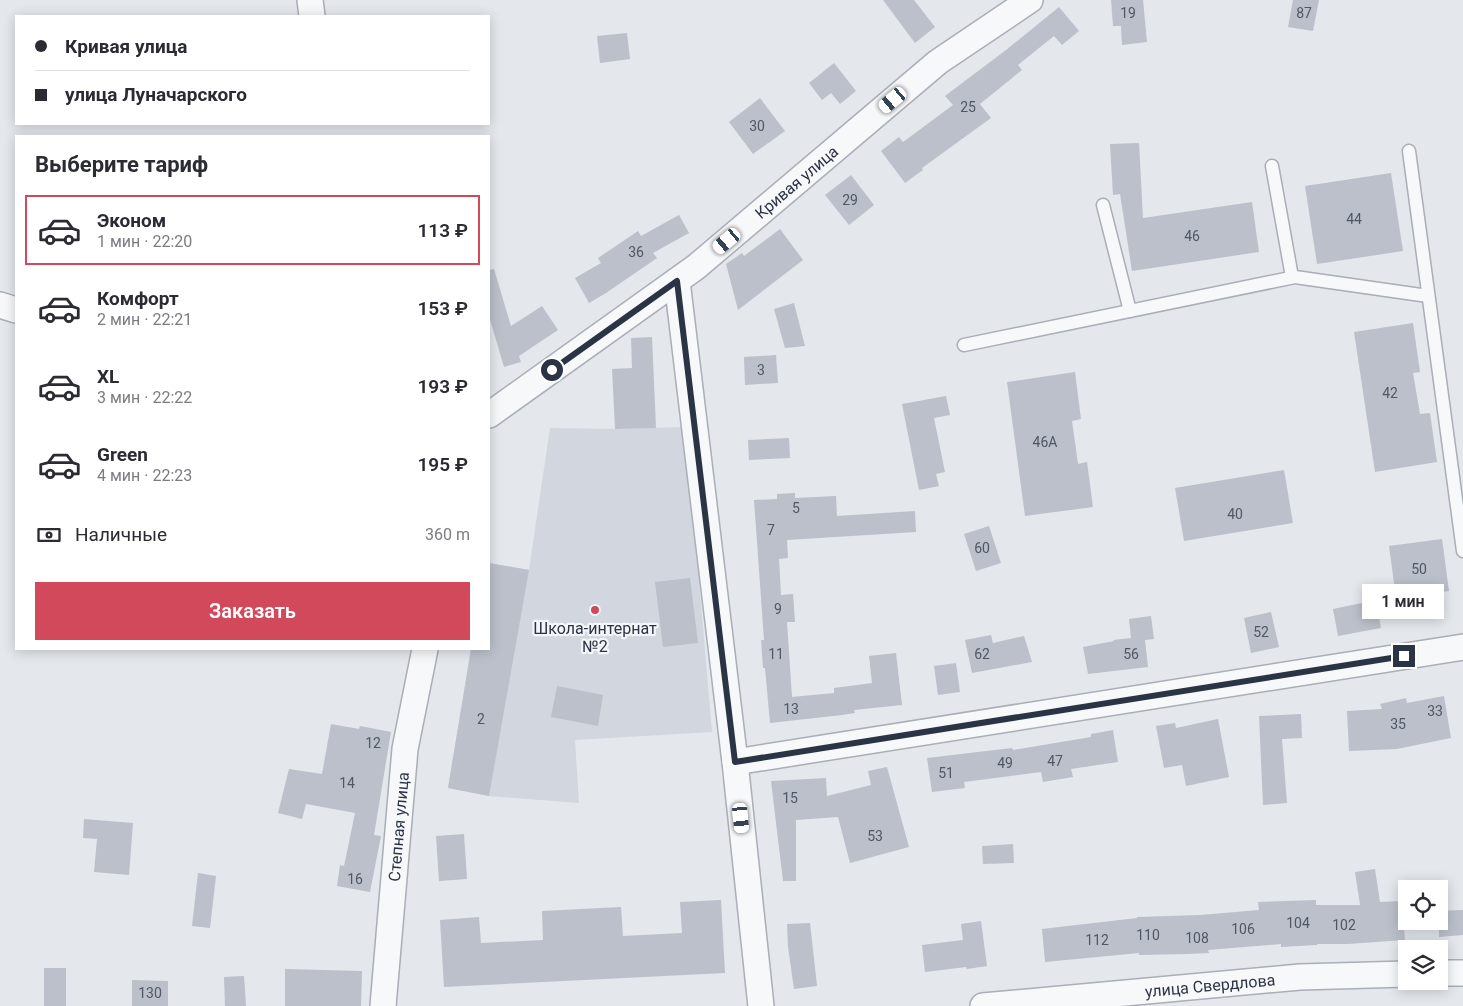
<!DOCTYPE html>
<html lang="ru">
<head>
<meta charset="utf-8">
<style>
  body { margin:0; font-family:Roboto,sans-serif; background:#f7f7f7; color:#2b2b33; height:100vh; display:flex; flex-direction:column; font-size:19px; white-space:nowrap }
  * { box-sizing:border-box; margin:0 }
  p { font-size:16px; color:#7c7c81 }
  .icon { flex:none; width:28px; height:28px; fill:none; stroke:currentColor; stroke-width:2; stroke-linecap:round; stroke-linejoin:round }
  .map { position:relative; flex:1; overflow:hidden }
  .side { position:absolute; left:15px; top:135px; width:475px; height:515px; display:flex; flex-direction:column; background:#fff; border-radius:0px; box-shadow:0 2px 12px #0003 }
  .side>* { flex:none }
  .guide { position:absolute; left:15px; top:15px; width:475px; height:110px; border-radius:0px; box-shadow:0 2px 12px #0003; display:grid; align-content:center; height:110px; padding:0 20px; background:#fff }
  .fabs { position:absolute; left:1398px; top:880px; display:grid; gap:10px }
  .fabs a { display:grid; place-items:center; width:50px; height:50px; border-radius:0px; background:#fff; box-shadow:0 2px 12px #0003; font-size:25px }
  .end { position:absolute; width:22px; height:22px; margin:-11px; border:6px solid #2b3445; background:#fff; box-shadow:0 0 0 2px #fff }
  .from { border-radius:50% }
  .bubble { position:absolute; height:35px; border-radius:0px; background:#fff; box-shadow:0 2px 12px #0003; font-size:16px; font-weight:600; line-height:35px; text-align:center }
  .car { position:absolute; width:15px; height:30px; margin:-15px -8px; border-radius:6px; box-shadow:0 0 4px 1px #0007; background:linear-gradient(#fff 24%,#345 0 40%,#fff 0 76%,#345 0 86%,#fff 0) }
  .guide b { display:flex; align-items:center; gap:18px; height:48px; font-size:19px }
  .guide b+b { border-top:1px solid #e1e1e2 }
  .guide i { width:12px; height:12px; background:#2b2b33 }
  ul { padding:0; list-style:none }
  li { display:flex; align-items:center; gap:15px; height:70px; margin:0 10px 8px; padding:0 10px; border:2px solid transparent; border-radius:0px }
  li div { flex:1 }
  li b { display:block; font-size:19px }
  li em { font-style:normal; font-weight:600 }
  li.selected { border-color:#d1495b }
  li>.icon { width:45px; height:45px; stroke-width:1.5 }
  h2 { padding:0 20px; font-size:22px; line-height:60px }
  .pay { display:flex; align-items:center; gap:12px; height:55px; padding:0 20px; font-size:19px }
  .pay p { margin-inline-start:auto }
  .button { display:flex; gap:10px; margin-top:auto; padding:10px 20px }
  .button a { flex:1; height:58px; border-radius:0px; background:#d1495b; color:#fff; font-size:20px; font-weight:600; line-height:58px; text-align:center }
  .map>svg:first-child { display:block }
</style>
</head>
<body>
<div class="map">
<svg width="1463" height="1006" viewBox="0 0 1463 1006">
  <rect width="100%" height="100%" fill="#e4e7ec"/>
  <polygon fill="#d2d6de" points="686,427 712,732 575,740 579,803 489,796 448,788 471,649 489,649 489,563 529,570 550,428 615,429"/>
  <g fill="#bbc0ca">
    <polygon points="883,0 914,0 935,27 915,43"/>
    <polygon points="1111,0 1143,0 1147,42 1122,45 1121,26 1113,26"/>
    <polygon points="1293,0 1319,0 1313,31 1288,27"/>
    <polygon points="1059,7 1079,31 1062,45 1054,36 1018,65 1022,70 980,104 991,118 922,168 923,170 905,183 881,151 899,137 903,142 953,105 945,96 1006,50"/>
    <polygon points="627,33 630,59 600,63 597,36"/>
    <polygon points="834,63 856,91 840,104 831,93 822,100 809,83"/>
    <polygon points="760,98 785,131 753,154 729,122"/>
    <polygon points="1139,143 1143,218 1252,202 1259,252 1132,271 1120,194 1113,195 1110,144"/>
    <polygon points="1391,173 1403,251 1317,264 1305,186"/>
    <polygon points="851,175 874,205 849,225 825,195"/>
    <polygon points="679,215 689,233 653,253 657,258 606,293 589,303 575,278 601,263 598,258 638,231 641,236"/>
    <polygon points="780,229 803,260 738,310 726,264 742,253 744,256"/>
    <polygon points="494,269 511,326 542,306 558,330 519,356 521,362 504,367 489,316 489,270"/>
    <polygon points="794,303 805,346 785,348 774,309"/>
    <polygon points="1413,323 1420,372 1413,373 1420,414 1430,413 1437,462 1375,472 1354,332"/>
    <polygon points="652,337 656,428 615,429 612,369 632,368 631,338"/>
    <polygon points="776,355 778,383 745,385 744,357"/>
    <polygon points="1075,372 1081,419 1072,421 1078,464 1087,462 1093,507 1025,516 1007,382"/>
    <polygon points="946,396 950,415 934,418 945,472 936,474 939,486 919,490 902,404"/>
    <polygon points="789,438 790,458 749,460 748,440"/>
    <polygon points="1284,470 1293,523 1184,541 1175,488"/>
    <polygon points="795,493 795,498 836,496 837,516 915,511 916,532 787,540 788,558 779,559 781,595 793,594 795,622 787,622 792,697 834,693 834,688 872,683 869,656 896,653 902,705 854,710 855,713 842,715 770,723 765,668 763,668 761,640 764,640 754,500 777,499 777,494"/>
    <polygon points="989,526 1001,563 976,571 964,534"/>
    <polygon points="1442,539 1449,591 1396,598 1389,546"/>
    <polygon points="489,563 529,570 489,796 448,788 471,649 489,649"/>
    <polygon points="690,578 698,643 663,647 655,582"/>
    <polygon points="1376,600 1381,628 1338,636 1333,609"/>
    <polygon points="1271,612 1279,647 1251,653 1244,618"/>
    <polygon points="1151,616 1154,639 1145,640 1148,667 1088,674 1083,647 1114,641 1113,640 1131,638 1129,619"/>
    <polygon points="991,635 993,643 1024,636 1032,662 972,673 965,640"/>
    <polygon points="956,663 960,692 938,695 934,666"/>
    <polygon points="557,686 603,695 598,726 551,717"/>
    <polygon points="1444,696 1451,738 1397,749 1349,751 1347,711 1382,709 1380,704 1406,698 1407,703"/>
    <polygon points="1301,714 1302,738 1282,739 1287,803 1263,805 1259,716"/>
    <polygon points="1218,719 1229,777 1186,786 1182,765 1164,768 1156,726 1175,723 1176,728"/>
    <polygon points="331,724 359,729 360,726 391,732 374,835 381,836 370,892 337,886 340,865 344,866 355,813 306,804 302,819 278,813 289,769 322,774"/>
    <polygon points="1113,730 1118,762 1071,769 1073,777 1043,782 1041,772 964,782 965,788 932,792 927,758 1012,748 1013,750 1091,737 1091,734"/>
    <polygon points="887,767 909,847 850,863 838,817 796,820 796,881 783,881 771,781 826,778 827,796 871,785 868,771"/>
    <polygon points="84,819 133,823 129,875 94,872 97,839 83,838"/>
    <polygon points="464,834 467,879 439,881 436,836"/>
    <polygon points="1013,844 1014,863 983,864 982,846"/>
    <polygon points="1375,869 1380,902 1402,901 1405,940 1348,944 1317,944 1317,945 1281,947 1281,944 1208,950 1209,953 1187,954 1139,955 1139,953 1045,962 1042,929 1137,918 1137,917 1200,915 1259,910 1258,902 1316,900 1316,905 1360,905 1355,872"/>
    <polygon points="198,873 216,876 210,928 192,926"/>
    <polygon points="721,900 725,973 444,987 440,920 479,917 481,943 543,940 542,911 621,907 623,936 682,933 680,902"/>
    <polygon points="1463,910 1463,935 1439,937 1439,911"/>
    <polygon points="981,921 987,966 967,969 966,967 925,972 922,945 963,940 961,924"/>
    <polygon points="810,923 817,986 794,989 788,947 787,924"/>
    <rect x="44" y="968" width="22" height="38"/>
    <polygon points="285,969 362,971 361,1006 285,1006"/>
    <polygon points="244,976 246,1006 225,1006 224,977"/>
    <polygon points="132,980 168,981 168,1006 132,1006"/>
  </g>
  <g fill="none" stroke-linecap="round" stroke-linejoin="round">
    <defs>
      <g id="lane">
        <polyline points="1409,151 1463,551"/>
        <polyline points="1272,166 1292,277"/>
        <polyline points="1103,205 1130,311"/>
        <polyline points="964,345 1295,277 1428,296"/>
      </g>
      <g id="street">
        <polyline points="310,0 312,16"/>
        <polyline points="677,281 735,762 761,1006"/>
        <polyline points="0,305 16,310"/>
        <path id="s1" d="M489 415 696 267 938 62 1030 0"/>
        <polyline points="735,762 1463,647"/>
        <polyline points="1439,973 1463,973"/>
        <path id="s2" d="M383 1006 405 749 425 649"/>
        <path id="s3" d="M983 1006 1300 977 1406 974"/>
      </g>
    </defs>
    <use href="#lane" stroke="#a9aeb7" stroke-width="15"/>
    <use href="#street" stroke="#a9aeb7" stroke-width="28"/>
    <use href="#lane" stroke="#f7f8fa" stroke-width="12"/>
    <use href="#street" stroke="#f7f8fa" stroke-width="25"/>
  </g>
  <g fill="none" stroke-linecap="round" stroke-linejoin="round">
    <polyline stroke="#2b3445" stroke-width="6" points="552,370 677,281 735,762 1404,656"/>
  </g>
  <circle fill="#d1495b" stroke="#f4f6f9" stroke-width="2" cx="595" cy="610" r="5"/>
  <g text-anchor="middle" stroke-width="4.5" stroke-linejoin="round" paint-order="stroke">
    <g font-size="14" fill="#4f5766">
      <text x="1128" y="18">19</text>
      <text x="1304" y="18">87</text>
      <text x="968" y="112">25</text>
      <text x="757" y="131">30</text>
      <text x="850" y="205">29</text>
      <text x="1354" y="224">44</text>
      <text x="1192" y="241">46</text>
      <text x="636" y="257">36</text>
      <text x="761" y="375">3</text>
      <text x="1390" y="398">42</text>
      <text x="1045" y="447">46А</text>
      <text x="796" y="513">5</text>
      <text x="1235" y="519">40</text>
      <text x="771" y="535">7</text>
      <text x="982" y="553">60</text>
      <text x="1419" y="574">50</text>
      <text x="778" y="614">9</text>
      <text x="1261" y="637">52</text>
      <text x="776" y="659">11</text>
      <text x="982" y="659">62</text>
      <text x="1131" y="659">56</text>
      <text x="791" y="714">13</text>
      <text x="1435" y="716">33</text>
      <text x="481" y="724">2</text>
      <text x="1398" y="729">35</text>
      <text x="373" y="748">12</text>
      <text x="1055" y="766">47</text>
      <text x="1005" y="768">49</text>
      <text x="946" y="778">51</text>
      <text x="347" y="788">14</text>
      <text x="790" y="803">15</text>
      <text x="875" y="841">53</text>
      <text x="355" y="884">16</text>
      <text x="1298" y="928">104</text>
      <text x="1344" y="930">102</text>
      <text x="1243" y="934">106</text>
      <text x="1148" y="940">110</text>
      <text x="1197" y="943">108</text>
      <text x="1097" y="945">112</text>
      <text x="150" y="998">130</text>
    </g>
    <g font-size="16" fill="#2b3445" stroke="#f4f6f9">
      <text dy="6" stroke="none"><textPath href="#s1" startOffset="386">Кривая улица</textPath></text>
      <text dy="6" stroke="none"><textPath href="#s2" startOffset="180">Степная улица</textPath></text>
      <text dy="6" stroke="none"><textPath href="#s3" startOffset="228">улица Свердлова</textPath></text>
    </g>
    <g font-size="16" fill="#2b3445" stroke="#f4f6f9">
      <text x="595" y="634">Школа-интернат<tspan x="595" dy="18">№2</tspan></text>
    </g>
  </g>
</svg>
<div class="fabs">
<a><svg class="icon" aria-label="locate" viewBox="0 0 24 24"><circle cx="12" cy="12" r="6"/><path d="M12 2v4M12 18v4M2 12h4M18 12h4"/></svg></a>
<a><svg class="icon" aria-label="layers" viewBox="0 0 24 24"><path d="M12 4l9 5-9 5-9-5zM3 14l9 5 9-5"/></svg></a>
</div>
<i class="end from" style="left:552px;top:370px"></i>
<i class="end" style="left:1404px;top:656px"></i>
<div class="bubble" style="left:1362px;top:584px;width:82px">1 мин</div>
<i class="car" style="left:893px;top:100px;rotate:230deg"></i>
<i class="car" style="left:727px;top:241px;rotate:230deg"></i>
<i class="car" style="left:741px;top:818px;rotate:174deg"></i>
<div class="guide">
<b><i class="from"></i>Кривая улица</b>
<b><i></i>улица Луначарского</b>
</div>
<section class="side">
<h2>Выберите тариф</h2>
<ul>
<li class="selected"><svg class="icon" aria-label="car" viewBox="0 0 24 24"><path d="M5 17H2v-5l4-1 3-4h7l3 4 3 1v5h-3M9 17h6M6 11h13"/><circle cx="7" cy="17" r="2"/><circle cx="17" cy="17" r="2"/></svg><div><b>Эконом</b><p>1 мин · 22:20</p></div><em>113 ₽</em></li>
<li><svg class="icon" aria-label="car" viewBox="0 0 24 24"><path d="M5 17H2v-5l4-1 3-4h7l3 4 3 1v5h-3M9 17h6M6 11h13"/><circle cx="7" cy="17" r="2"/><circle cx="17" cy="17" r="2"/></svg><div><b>Комфорт</b><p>2 мин · 22:21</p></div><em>153 ₽</em></li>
<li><svg class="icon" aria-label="car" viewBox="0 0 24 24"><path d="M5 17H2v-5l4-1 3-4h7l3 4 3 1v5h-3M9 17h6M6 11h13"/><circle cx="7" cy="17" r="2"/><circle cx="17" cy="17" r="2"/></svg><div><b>XL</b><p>3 мин · 22:22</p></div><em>193 ₽</em></li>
<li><svg class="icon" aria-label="car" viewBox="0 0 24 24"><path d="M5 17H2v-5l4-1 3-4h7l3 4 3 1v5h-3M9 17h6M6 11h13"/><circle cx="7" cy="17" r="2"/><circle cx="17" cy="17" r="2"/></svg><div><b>Green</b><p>4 мин · 22:23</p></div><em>195 ₽</em></li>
</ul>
<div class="pay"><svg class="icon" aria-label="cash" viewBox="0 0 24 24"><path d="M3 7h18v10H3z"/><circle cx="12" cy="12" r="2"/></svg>Наличные<p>360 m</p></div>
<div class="button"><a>Заказать</a></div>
</section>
</div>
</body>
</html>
